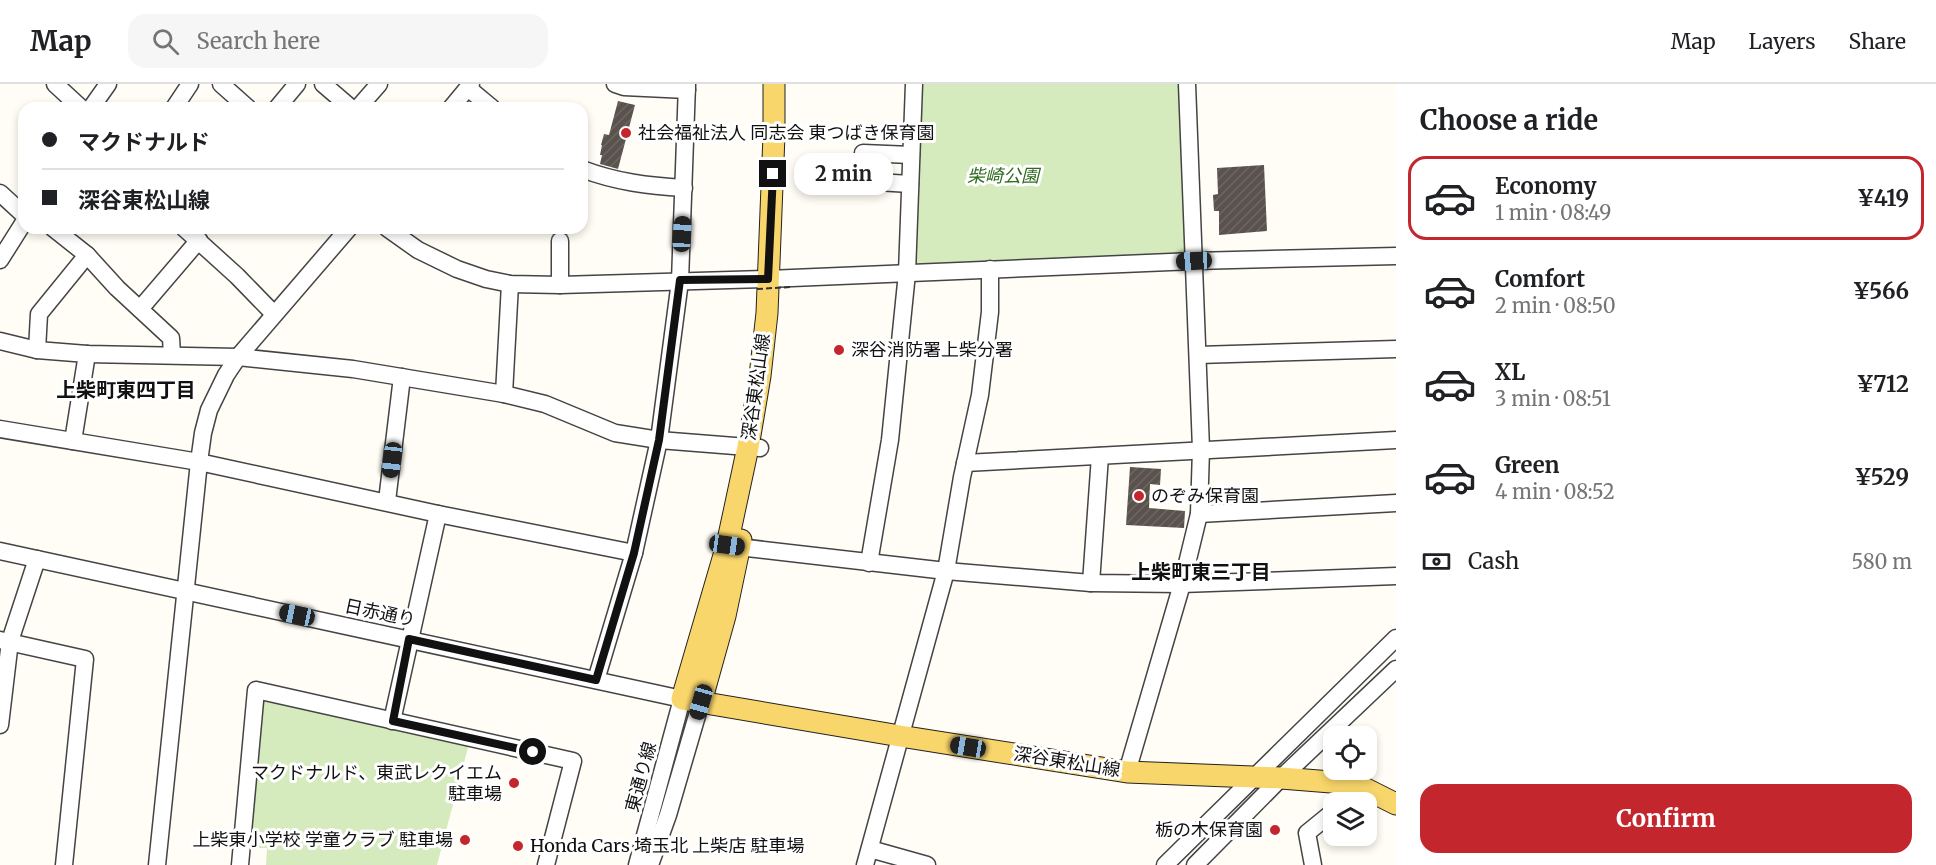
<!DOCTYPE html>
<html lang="en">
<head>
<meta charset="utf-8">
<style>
  body { margin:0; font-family:Merriweather,"Noto Sans JP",serif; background:#f6f6f6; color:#202124; height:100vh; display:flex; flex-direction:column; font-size:22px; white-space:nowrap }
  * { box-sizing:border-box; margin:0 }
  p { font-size:20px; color:#757577 }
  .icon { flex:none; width:33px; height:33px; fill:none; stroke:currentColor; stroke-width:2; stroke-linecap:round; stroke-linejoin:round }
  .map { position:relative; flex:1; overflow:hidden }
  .details { display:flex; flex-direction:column; background:#fff; width:540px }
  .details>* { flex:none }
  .guide { position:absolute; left:18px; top:18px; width:570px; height:132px; border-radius:18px; box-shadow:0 3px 9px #0003; display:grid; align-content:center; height:132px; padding:0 24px; background:#fff }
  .buttons { position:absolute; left:1323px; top:642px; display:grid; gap:12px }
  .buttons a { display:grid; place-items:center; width:54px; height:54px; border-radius:12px; background:#fff; box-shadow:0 3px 9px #0003; font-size:30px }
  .end { position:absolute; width:27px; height:27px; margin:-14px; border:8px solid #111; background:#fff; box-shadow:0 0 0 3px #fff }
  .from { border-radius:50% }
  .bubble { position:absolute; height:42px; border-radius:18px; background:#fff; box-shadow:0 3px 9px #0003; font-size:20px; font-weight:700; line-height:42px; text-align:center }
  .car { position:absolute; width:18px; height:36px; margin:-18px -9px; border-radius:8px; box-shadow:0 0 4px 2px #0007; background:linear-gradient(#222 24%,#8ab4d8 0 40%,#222 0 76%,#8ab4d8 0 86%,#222 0) }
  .guide b { display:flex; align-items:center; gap:21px; height:57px; font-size:22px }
  .guide b+b { border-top:2px solid #e0e0e0 }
  .guide i { width:15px; height:15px; background:#202124 }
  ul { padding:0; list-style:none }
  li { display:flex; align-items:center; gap:18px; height:84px; margin:0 12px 9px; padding:0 12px; border:3px solid transparent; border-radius:18px }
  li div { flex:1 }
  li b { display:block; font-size:22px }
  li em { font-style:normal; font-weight:700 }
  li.on { border-color:#c4262e }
  li>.icon { width:54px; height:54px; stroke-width:1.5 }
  h2 { padding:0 24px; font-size:27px; line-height:72px }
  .pay { display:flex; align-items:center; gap:15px; height:66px; padding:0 24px; font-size:22px }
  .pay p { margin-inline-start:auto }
  .action { display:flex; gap:12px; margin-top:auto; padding:12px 24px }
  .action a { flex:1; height:69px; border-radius:18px; background:#c4262e; color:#fff; font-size:24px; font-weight:700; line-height:69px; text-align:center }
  header { display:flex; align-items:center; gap:36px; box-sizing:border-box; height:84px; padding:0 30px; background:#fff; border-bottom:2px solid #e0e0e0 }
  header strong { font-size:28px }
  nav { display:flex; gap:33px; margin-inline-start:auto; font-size:21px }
  .search { width:420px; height:54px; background:#f6f6f6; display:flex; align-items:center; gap:15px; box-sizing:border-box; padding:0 21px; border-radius:18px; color:#757577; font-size:22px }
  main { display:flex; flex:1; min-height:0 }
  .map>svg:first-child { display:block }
</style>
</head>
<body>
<header>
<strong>Map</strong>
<div class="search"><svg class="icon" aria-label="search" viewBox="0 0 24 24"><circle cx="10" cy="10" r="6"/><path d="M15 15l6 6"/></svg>Search here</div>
<nav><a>Map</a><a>Layers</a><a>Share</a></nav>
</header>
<main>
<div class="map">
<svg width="1396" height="781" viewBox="0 0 1396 781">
  <defs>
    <pattern id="building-hatch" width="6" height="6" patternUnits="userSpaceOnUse" patternTransform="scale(1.5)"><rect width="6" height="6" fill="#5a524d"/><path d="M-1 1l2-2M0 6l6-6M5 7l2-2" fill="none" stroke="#6d6662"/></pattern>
  </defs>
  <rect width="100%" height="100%" fill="#fffdf5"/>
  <g fill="#d5ebbd">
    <polygon points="914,0 1187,0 1194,177 907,189"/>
    <polygon points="258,609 470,656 437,781 266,781 267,764 244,764"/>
  </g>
  <g fill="url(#building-hatch)">
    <polygon points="618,17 635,21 618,85 600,80 602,71 600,71 602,61 601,61 604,50 609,51"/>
    <polygon points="1264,81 1267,147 1219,151 1219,127 1214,127 1213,111 1218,110 1217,84"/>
    <polygon points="1130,383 1161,385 1160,401 1150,400 1149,424 1185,427 1184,444 1126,441"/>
  </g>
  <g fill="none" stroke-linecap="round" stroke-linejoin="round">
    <defs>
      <g id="minor">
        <polyline points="55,0 81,24"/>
        <polyline points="221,0 248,24"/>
        <polyline points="323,0 351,24"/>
        <polyline points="615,0 624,3 687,6"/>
        <polyline points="468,4 492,24"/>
        <polyline points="91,24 108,0"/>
        <polyline points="174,24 190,0"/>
        <polyline points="277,24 297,0"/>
        <polyline points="358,24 379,0"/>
        <polyline points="451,24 471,0"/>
        <polyline points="863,69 911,71"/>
        <path d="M582 85C616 98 649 102 684 104"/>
        <polyline points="861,97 910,100"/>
        <polyline points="0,109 24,131"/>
        <polyline points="53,144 87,171 117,204 171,254 172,271"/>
        <polyline points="184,144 237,192 274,230"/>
        <polyline points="387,144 418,166 457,185 486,195 510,200 560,201 768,195 1194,177 1396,172"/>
        <polyline points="560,157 560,201"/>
        <polyline points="0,176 24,138"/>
        <polyline points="140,225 199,156"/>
        <polyline points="0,257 37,266 87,270 238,273 353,285 504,310 545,320 615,349 659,356 760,364"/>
        <polyline points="37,266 39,230 87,171"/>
        <polyline points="1198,271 1396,265"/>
        <polyline points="504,310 510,200"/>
        <polyline points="0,345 199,378 438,430 634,469"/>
        <polyline points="73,357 87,270"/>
        <polyline points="965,379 1396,356"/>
        <polyline points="387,417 402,293"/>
        <polyline points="1199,430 1396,419"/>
        <polyline points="730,462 946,487 1091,499 1182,500 1396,492"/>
        <polyline points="0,467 682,615 637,781"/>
        <polyline points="869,479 890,356 907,189 914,0"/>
        <polyline points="1091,499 1100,372"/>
        <polyline points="0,556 85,575 64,781"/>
        <polyline points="596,596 634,469 659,356 680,197 687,0"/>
        <polyline points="392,637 438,430"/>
        <polyline points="0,641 10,557 37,475"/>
        <polyline points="1127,688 1182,500 1199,430 1201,365 1187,0"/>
        <polyline points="1344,718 1356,700"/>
        <polyline points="870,765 927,781"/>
        <polyline points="157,781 199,378 203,349 209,326 226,291 238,273 349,144"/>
        <polyline points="240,781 256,606 573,677 546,781"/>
        <polyline points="650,781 668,731 701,618"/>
        <polyline points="865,781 946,487 962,393 980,311 990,228 990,185"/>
        <polyline points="1165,781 1396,554"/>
        <polyline points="1195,781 1281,694 1396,585"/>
        <polyline points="1313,781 1307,749 1334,727"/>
      </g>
      <g id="major">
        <polyline points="774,0 774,51 767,229 760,292 748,363 727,461 682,615 900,652 1127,688 1281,694 1356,700 1396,720"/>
        <polyline points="701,618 725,532 741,456"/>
      </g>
    </defs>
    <use href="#minor" stroke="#444" stroke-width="19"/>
    <use href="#major" stroke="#222" stroke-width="23"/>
    <use href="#minor" stroke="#fff" stroke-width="16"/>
    <use href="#major" stroke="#f9d66b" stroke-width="21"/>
    <polyline stroke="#333" stroke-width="2" stroke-dasharray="6 3" stroke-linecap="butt" points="757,205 791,203"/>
  </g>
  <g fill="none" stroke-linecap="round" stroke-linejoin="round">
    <polyline stroke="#111" stroke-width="8" points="533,668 393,637 409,555 596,596 634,469 659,356 680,196 768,195 773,90"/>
  </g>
  <g fill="#c4262e" stroke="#fff" stroke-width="2">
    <circle cx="626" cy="49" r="6"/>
    <circle cx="839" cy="266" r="6"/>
    <circle cx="1139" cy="412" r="6"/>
    <circle cx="514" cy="699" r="6"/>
    <circle cx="1275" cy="746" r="6"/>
    <circle cx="465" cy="756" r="6"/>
    <circle cx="518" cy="762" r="6"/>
  </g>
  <g text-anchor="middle" stroke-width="6" stroke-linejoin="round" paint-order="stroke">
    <g font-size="18" fill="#111" stroke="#fff" text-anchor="start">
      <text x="638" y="55">社会福祉法人 同志会 東つばき保育園</text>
      <text x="851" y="272">深谷消防署上柴分署</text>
      <text x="1151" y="418">のぞみ保育園</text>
      <text x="502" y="695" text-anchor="end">マクドナルド、東武レクイエム<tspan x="502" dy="21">駐車場</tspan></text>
      <text x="1263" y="752" text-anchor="end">栃の木保育園</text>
      <text x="453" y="762" text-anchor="end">上柴東小学校 学童クラブ 駐車場</text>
      <text x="530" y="768">Honda Cars 埼玉北 上柴店 駐車場</text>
    </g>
    <g font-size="18" font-style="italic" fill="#2f6b1f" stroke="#fff">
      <text x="1003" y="98">柴崎公園</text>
    </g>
    <g font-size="18" fill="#111" stroke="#fff">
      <text transform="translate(756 303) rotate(-82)" y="6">深谷東松山線</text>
      <text transform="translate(380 529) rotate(12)" y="6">日赤通り</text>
      <text transform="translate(1067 678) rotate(9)" y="6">深谷東松山線</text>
      <text transform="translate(641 693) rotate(-75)" y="6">東通り線</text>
    </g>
    <g font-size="20" font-weight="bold" fill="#111" stroke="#fff">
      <text x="126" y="313">上柴町東四丁目</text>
      <text x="1201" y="495">上柴町東三丁目</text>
    </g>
  </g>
</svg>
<div class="buttons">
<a><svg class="icon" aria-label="locate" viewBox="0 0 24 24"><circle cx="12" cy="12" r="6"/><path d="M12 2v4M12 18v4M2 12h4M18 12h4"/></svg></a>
<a><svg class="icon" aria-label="layers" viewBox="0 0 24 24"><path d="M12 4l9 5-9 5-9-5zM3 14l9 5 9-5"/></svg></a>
</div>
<i class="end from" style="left:533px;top:668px"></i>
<i class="end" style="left:773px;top:90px"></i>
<div class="bubble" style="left:794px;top:69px;width:99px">2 min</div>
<i class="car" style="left:682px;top:150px;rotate:3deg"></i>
<i class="car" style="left:1194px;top:177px;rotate:267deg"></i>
<i class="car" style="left:392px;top:376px;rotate:187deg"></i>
<i class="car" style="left:727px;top:461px;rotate:98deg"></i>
<i class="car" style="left:297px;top:531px;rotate:282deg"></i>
<i class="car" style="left:701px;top:618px;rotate:196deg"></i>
<i class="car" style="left:968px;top:663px;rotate:279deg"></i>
<div class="guide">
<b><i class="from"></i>マクドナルド</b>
<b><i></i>深谷東松山線</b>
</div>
</div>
<section class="details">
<h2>Choose a ride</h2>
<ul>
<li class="on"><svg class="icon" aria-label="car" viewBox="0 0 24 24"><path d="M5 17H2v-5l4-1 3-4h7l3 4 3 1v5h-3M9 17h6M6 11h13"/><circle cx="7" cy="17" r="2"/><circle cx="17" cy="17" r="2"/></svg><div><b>Economy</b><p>1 min · 08:49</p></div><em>¥419</em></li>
<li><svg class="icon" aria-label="car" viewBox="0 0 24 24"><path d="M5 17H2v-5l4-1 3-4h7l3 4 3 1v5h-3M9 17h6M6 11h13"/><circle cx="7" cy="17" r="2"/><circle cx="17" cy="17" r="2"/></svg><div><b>Comfort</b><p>2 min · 08:50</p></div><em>¥566</em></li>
<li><svg class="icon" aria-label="car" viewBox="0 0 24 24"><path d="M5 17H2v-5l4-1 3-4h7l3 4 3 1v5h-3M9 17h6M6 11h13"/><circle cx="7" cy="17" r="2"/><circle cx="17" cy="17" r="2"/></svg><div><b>XL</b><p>3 min · 08:51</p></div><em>¥712</em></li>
<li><svg class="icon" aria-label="car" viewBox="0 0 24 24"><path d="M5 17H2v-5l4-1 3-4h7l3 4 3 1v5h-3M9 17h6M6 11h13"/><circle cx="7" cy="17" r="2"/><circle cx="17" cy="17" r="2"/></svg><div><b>Green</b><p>4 min · 08:52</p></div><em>¥529</em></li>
</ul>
<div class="pay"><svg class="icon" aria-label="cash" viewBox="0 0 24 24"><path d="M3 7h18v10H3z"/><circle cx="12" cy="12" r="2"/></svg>Cash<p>580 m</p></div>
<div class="action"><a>Confirm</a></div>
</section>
</main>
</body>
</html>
